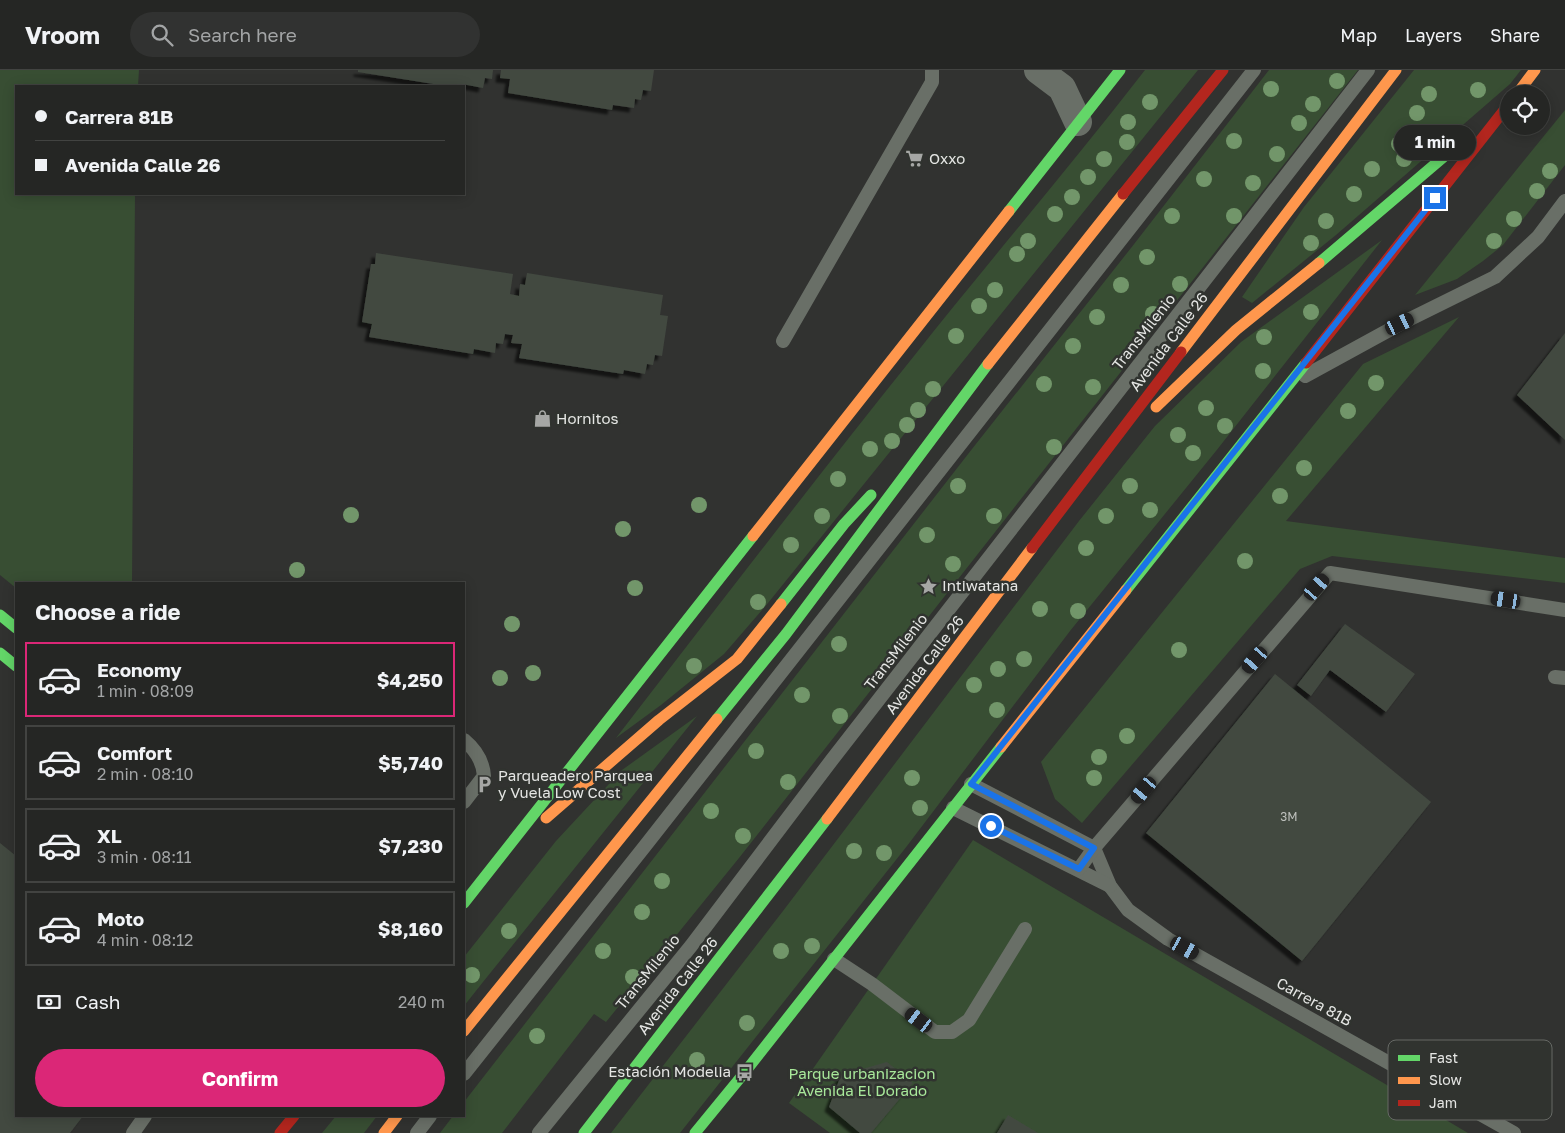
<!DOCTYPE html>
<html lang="en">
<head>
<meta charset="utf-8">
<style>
  body { margin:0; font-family:"Golos Text",sans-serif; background:#313231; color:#f1f3f6; height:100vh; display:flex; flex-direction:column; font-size:19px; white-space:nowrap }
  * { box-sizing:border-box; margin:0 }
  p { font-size:16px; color:#a3a5a6 }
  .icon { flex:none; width:28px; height:28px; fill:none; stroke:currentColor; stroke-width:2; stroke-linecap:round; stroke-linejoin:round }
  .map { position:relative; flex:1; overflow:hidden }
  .details { position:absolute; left:15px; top:512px; width:450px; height:535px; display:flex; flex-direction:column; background:#252624; border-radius:0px; box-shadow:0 2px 12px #0003,0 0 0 1px #424341 }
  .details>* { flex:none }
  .hud { position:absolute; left:15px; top:15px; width:450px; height:110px; border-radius:0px; box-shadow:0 2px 12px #0003,0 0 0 1px #424341; display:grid; align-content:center; height:110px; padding:0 20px; background:#252624 }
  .fabs { position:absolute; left:1500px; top:15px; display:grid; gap:10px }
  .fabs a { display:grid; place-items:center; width:50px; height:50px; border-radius:50%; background:#252624; box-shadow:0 2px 12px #0003,0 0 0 1px #424341; font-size:25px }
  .end { position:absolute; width:22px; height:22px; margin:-11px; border:6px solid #1a73e8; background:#fff; box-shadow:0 0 0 2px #fff }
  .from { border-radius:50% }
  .bubble { position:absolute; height:35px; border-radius:18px; background:#252624; box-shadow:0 2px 12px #0003,0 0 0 1px #424341; font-size:16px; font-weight:700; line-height:35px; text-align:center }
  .car { position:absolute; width:15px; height:30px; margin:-15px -8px; border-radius:6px; box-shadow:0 0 4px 1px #0007; background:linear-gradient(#222 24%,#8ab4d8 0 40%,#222 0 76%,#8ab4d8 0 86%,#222 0) }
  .hud b { display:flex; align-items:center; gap:18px; height:48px; font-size:19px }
  .hud b+b { border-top:1px solid #424341 }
  .hud i { width:12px; height:12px; background:#f1f3f6 }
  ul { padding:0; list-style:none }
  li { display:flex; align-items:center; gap:15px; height:75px; margin:0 10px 8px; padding:0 10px; border:2px solid #424341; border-radius:0px }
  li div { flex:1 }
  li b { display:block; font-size:19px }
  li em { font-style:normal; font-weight:700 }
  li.on { border-color:#db2777 }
  li>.icon { width:45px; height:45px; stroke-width:1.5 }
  h2 { padding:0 20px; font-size:22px; line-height:60px }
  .pay { display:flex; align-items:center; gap:12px; height:55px; padding:0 20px; font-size:19px }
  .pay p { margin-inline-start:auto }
  .button { display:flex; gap:10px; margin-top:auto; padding:10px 20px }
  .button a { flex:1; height:58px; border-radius:30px; background:#db2777; color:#fff; font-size:20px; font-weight:700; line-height:58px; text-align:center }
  header { display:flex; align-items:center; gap:30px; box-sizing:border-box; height:70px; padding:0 25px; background:#252624; border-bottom:1px solid #424341 }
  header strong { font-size:24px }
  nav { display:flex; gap:28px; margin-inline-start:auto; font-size:18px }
  .search { width:350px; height:45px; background:#313231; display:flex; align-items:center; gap:12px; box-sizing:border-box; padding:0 18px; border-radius:28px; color:#a3a5a6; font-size:19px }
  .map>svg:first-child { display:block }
</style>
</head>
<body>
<header>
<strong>Vroom</strong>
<div class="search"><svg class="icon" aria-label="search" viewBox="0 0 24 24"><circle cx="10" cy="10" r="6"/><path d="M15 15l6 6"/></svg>Search here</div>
<nav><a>Map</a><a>Layers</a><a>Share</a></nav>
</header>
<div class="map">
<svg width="1565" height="1063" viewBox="0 0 1565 1063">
  <defs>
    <filter id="shadow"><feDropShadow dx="-4.5" dy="4.5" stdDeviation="1" flood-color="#0009"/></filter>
  </defs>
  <rect width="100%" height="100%" fill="#313230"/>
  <g fill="#384e33">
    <polygon points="0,0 139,0 138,16 16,16 16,124 135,124 132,514 16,514 16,518 0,505"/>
    <path d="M1145 0H1198L768 533 724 584 661 635 616 668C715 540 813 412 914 286 990 190 1070 97 1145 0Z"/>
    <polygon points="1269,0 1358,0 739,788 606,952 594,944 502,1063 440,1063 453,1046 464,1046 464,1032 972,379 1131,178"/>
    <polygon points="1414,0 1521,0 1510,14 1336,165 1252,233 1242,227 1304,137"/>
    <polygon points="1565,40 1565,95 1503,175 1483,191 1457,209 1415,225"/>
    <polygon points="1382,170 1216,381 1070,561 907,776 680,1063 611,1063 783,841 1079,451 1155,356 1241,272"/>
    <polygon points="1459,247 1286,451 1565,488 1565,513 1332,486 1300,499 1082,753 1055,729 1041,692 1363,294"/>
    <polygon points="697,646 483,912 464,936 464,887 556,771 622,700"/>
    <polygon points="973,770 1468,1063 830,1063 789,1033"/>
    <polygon points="336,1046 377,1046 364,1063 322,1063"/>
  </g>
  <g fill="#424940" filter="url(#shadow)">
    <polygon points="358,0 493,0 492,9 485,8 483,18 462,14 462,16 446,16 358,2"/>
    <polygon points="501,0 654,0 651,21 643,20 641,30 635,29 634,38 613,35 612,40 508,23 510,9 500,8"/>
    <polygon points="376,183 513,204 510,224 519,226 520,214 525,215 527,203 663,225 660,245 668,246 662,286 655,285 653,295 647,294 645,304 624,300 623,304 519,288 522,274 511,273 513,265 505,264 503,274 496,273 495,283 474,279 473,284 369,267 372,254 362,252 371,194 375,194"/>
    <polygon points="1565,263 1565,370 1517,325"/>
    <polygon points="1345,554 1415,604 1386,642 1330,600 1311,626 1297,615"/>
    <polygon points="1275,604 1431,732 1302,891 1146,763"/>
    <polygon points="0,773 16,786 16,1046 83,1046 70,1063 0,1063"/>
    <polygon points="887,992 913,1013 871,1063 860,1063 829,1037 841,1005"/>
    <polygon points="1008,1045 1038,1063 997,1063"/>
  </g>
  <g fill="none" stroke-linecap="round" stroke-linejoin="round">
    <g stroke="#696f67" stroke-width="14">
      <polyline points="783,271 932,12 932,0"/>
      <polyline points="1305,306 1400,254 1495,207 1538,167 1565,131"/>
      <polyline points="1555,607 1565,608"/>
      <path d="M464 670C476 680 483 691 484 706L464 732"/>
      <polyline points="971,714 1094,778 1110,816 1128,840 1168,869 1514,1063"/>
      <polyline points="953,738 1110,816"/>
      <polyline points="1079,799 1094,778 1330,503 1565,540"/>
      <polyline points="834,889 872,914 935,962 952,962 969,950 1025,859"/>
      <polyline points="464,1004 645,776 1254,0"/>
      <polyline points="133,1063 145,1046"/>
      <polyline points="417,1063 430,1046"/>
      <polyline points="539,1063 691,876 831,691 1368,0"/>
    </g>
    <polyline stroke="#696f67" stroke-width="28" points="1038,0 1062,18 1078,52"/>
    <g stroke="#63d668" stroke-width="11">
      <polyline points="1009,141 1120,0"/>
      <polyline points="1319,193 1467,67"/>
      <polyline points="1126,520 1306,293"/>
      <polyline points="781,534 844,454 871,425"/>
      <polyline points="0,545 16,558"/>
      <polyline points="0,583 16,596"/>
      <polyline points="717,649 786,564 988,294"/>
      <polyline points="464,833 753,466"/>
      <polyline points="584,1063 827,749"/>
      <polyline points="695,1063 745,1002 1001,677"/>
    </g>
    <g stroke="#ff974d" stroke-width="11">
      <polyline points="1517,24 1535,0"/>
      <polyline points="1181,282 1396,0"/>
      <polyline points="988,294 1123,124"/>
      <polyline points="1156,337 1236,260 1319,193"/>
      <polyline points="753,466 1009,141"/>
      <polyline points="1001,677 1126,520"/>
      <polyline points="546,748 659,650 737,589 781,534"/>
      <polyline points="827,749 1032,478"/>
      <polyline points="464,961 717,649"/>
      <polyline points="384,1063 397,1046"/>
    </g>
    <g stroke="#b3261e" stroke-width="11">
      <polyline points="1123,124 1223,0"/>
      <polyline points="1306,293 1509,34"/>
      <polyline points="1032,478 1181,282"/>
      <polyline points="280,1063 294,1046"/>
    </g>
  </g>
  <g fill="#72966a">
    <circle cx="1337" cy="11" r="8"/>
    <circle cx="1271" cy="19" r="8"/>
    <circle cx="1478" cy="20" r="8"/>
    <circle cx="1429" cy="24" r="8"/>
    <circle cx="1150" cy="32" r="8"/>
    <circle cx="1313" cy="34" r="8"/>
    <circle cx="1417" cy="43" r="8"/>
    <circle cx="1128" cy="52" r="8"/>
    <circle cx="1299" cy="53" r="8"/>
    <circle cx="1431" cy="69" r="8"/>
    <circle cx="1234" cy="71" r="8"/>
    <circle cx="1127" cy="72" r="8"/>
    <circle cx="1399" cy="74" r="8"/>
    <circle cx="1277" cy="84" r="8"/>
    <circle cx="1104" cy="89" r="8"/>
    <circle cx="1404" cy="89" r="8"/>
    <circle cx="1372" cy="99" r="8"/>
    <circle cx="1550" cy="101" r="8"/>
    <circle cx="1088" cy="107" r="8"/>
    <circle cx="1204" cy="109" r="8"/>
    <circle cx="1253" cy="113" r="8"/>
    <circle cx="1537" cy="121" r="8"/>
    <circle cx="1354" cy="124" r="8"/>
    <circle cx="1072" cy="127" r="8"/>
    <circle cx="1055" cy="144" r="8"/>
    <circle cx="1172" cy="146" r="8"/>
    <circle cx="1234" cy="146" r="8"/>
    <circle cx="1514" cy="149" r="8"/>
    <circle cx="1326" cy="151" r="8"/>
    <circle cx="1028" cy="171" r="8"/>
    <circle cx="1494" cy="171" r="8"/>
    <circle cx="1311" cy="173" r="8"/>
    <circle cx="1017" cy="184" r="8"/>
    <circle cx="1147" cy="187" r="8"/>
    <circle cx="1180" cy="214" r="8"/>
    <circle cx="1121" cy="215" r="8"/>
    <circle cx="995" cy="220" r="8"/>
    <circle cx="979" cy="236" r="8"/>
    <circle cx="1311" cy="242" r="8"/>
    <circle cx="1153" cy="244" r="8"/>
    <circle cx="1097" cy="247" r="8"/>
    <circle cx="956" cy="266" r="8"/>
    <circle cx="1264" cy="267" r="8"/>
    <circle cx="1073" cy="276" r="8"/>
    <circle cx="1263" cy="301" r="8"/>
    <circle cx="1376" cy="313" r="8"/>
    <circle cx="1044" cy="314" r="8"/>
    <circle cx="1093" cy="317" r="8"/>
    <circle cx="933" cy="319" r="8"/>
    <circle cx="1206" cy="338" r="8"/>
    <circle cx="918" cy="340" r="8"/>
    <circle cx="1348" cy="341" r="8"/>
    <circle cx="907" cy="355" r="8"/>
    <circle cx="1225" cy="356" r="8"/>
    <circle cx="1178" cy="365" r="8"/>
    <circle cx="892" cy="371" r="8"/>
    <circle cx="1054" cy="377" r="8"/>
    <circle cx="870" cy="379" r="8"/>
    <circle cx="1193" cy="383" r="8"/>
    <circle cx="1304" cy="398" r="8"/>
    <circle cx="838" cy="409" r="8"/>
    <circle cx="958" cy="416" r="8"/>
    <circle cx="1130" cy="416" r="8"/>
    <circle cx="1280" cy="426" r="8"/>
    <circle cx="699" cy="435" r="8"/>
    <circle cx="1150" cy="440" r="8"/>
    <circle cx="351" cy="445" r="8"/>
    <circle cx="822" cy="446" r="8"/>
    <circle cx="994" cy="446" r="8"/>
    <circle cx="1106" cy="446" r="8"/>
    <circle cx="623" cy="459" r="8"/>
    <circle cx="927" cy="465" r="8"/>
    <circle cx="791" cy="475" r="8"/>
    <circle cx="1086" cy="478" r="8"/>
    <circle cx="1245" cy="491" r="8"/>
    <circle cx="953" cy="494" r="8"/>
    <circle cx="297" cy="500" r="8"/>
    <circle cx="635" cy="518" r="8"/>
    <circle cx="758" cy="532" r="8"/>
    <circle cx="1040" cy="539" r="8"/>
    <circle cx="1078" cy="541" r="8"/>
    <circle cx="512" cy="554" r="8"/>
    <circle cx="839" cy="574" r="8"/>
    <circle cx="1179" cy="580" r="8"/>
    <circle cx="1024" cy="589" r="8"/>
    <circle cx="694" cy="596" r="8"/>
    <circle cx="998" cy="599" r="8"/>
    <circle cx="533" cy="603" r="8"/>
    <circle cx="500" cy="608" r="8"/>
    <circle cx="974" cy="615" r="8"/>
    <circle cx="802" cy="625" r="8"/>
    <circle cx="997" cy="640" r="8"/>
    <circle cx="840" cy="646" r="8"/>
    <circle cx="1127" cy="666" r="8"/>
    <circle cx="756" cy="681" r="8"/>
    <circle cx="1099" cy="687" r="8"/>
    <circle cx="912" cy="708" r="8"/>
    <circle cx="1094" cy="708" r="8"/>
    <circle cx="788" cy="712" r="8"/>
    <circle cx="920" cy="738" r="8"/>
    <circle cx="711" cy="741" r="8"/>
    <circle cx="743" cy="766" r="8"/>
    <circle cx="854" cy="781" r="8"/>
    <circle cx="884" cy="783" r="8"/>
    <circle cx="662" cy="811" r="8"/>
    <circle cx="642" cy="842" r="8"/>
    <circle cx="509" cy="861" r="8"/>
    <circle cx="812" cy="876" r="8"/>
    <circle cx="603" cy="881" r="8"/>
    <circle cx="781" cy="881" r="8"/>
    <circle cx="472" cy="905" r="8"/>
    <circle cx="633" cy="907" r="8"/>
    <circle cx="747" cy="953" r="8"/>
    <circle cx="537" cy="966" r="8"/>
    <circle cx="697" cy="990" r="8"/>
  </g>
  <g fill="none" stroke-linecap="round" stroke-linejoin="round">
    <polyline stroke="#1a73e8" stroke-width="6" points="991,756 1079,799 1094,778 971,714 1435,128"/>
  </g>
  <defs>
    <symbol id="supermarket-bare" viewBox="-9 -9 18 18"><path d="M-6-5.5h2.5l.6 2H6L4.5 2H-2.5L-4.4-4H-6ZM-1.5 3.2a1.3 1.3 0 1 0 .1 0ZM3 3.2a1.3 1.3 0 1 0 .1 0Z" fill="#a6a7a5" stroke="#30332f" stroke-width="2.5" paint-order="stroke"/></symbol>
    <symbol id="shop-bare" viewBox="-9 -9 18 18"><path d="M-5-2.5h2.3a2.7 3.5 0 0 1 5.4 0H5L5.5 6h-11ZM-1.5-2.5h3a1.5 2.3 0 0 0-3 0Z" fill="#a6a7a5" stroke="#30332f" stroke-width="2.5" paint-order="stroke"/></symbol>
    <symbol id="sight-bare" viewBox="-9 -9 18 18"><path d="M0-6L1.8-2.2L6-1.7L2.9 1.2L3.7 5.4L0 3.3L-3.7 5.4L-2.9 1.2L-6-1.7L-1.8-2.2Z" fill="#a6a7a5" stroke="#30332f" stroke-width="2.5" paint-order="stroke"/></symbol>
    <symbol id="parking-bare" viewBox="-9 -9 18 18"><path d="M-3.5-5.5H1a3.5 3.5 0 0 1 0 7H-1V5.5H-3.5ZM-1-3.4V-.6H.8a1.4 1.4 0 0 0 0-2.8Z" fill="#a6a7a5" stroke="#30332f" stroke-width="2.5" paint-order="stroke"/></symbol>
    <symbol id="bus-bare" viewBox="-9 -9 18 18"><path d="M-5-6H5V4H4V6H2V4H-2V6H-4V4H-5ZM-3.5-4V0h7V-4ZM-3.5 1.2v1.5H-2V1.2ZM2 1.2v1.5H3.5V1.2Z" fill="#a6a7a5" stroke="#30332f" stroke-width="2.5" paint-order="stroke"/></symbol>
  </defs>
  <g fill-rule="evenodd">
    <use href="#supermarket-bare" x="902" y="76" width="25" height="25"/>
    <use href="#shop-bare" x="530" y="336" width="25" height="25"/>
    <use href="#sight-bare" x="916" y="504" width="25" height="25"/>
    <use href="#parking-bare" x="472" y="702" width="25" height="25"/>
    <use href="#bus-bare" x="732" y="990" width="25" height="25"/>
  </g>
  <g text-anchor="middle" stroke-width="5" stroke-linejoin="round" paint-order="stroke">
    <g font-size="12" fill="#bcbfbb">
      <text x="1289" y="751">3M</text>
    </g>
    <g font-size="15" fill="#e5e6e4" stroke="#30332f" text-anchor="start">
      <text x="929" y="94">Oxxo</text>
      <text x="556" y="354">Hornitos</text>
      <text x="942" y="521">Intiwatana</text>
      <text x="498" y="711">Parqueadero Parquea<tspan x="498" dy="17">y Vuela Low Cost</tspan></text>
      <text x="731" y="1007" text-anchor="end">Estación Modelia</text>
    </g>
    <g font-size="15" fill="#e5e6e4" stroke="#30332f">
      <text transform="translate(1144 262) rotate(-52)" y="5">TransMilenio</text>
      <text transform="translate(1169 272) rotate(-53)" y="5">Avenida Calle 26</text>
      <text transform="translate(896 582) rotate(-52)" y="5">TransMilenio</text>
      <text transform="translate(925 595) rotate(-53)" y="5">Avenida Calle 26</text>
      <text transform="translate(648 902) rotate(-51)" y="5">TransMilenio</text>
      <text transform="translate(678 916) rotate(-52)" y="5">Avenida Calle 26</text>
      <text transform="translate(1314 932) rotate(29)" y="5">Carrera 81B</text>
    </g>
    <g font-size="15" fill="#a8e89a" stroke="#30332f">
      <text x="862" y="1009">Parque urbanizacion<tspan x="862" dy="17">Avenida El Dorado</tspan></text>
    </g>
  </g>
  <rect x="1388" y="970" width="164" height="80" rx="8" fill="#30332f" stroke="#666965" stroke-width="1"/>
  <rect x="1398" y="985" width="22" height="6" fill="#63d668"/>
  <rect x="1398" y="1007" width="22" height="7" fill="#ff974d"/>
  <rect x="1398" y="1030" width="22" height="6" fill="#b3261e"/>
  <g font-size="14" fill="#e5e6e4">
    <text x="1429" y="993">Fast</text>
    <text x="1429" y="1015">Slow</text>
    <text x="1429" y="1038">Jam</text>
  </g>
</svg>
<div class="fabs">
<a><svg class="icon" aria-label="locate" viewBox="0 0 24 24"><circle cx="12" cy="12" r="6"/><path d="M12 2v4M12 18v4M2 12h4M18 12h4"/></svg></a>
</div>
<i class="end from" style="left:991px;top:756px"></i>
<i class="end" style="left:1435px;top:128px"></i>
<div class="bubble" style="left:1394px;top:55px;width:82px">1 min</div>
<i class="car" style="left:1400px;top:254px;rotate:64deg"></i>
<i class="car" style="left:1317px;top:517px;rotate:41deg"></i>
<i class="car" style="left:1506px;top:530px;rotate:279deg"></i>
<i class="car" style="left:1255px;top:590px;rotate:221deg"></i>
<i class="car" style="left:1144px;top:720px;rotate:220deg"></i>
<i class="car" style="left:1185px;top:878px;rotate:119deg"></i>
<i class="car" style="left:919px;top:950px;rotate:307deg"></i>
<div class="hud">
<b><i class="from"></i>Carrera 81B</b>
<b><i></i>Avenida Calle 26</b>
</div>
<section class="details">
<h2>Choose a ride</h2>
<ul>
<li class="on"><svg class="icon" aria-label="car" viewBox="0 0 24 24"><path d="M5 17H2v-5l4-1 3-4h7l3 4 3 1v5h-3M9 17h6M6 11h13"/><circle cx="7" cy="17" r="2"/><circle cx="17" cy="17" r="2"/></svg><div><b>Economy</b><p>1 min · 08:09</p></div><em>$4,250</em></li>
<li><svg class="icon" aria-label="car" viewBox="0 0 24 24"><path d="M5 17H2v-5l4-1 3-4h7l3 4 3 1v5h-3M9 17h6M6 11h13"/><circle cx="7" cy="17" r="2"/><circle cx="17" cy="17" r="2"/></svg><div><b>Comfort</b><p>2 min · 08:10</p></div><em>$5,740</em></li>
<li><svg class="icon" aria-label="car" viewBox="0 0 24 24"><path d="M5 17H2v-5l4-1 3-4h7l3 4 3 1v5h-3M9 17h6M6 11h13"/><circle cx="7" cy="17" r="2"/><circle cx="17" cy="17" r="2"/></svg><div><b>XL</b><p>3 min · 08:11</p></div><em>$7,230</em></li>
<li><svg class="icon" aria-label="car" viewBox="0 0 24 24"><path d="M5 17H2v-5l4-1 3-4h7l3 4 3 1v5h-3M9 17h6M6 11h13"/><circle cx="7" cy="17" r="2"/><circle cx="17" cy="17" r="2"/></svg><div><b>Moto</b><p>4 min · 08:12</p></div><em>$8,160</em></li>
</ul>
<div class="pay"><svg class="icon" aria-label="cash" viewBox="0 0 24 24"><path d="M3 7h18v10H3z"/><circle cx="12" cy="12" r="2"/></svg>Cash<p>240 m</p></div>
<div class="button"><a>Confirm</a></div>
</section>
</div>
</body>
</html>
